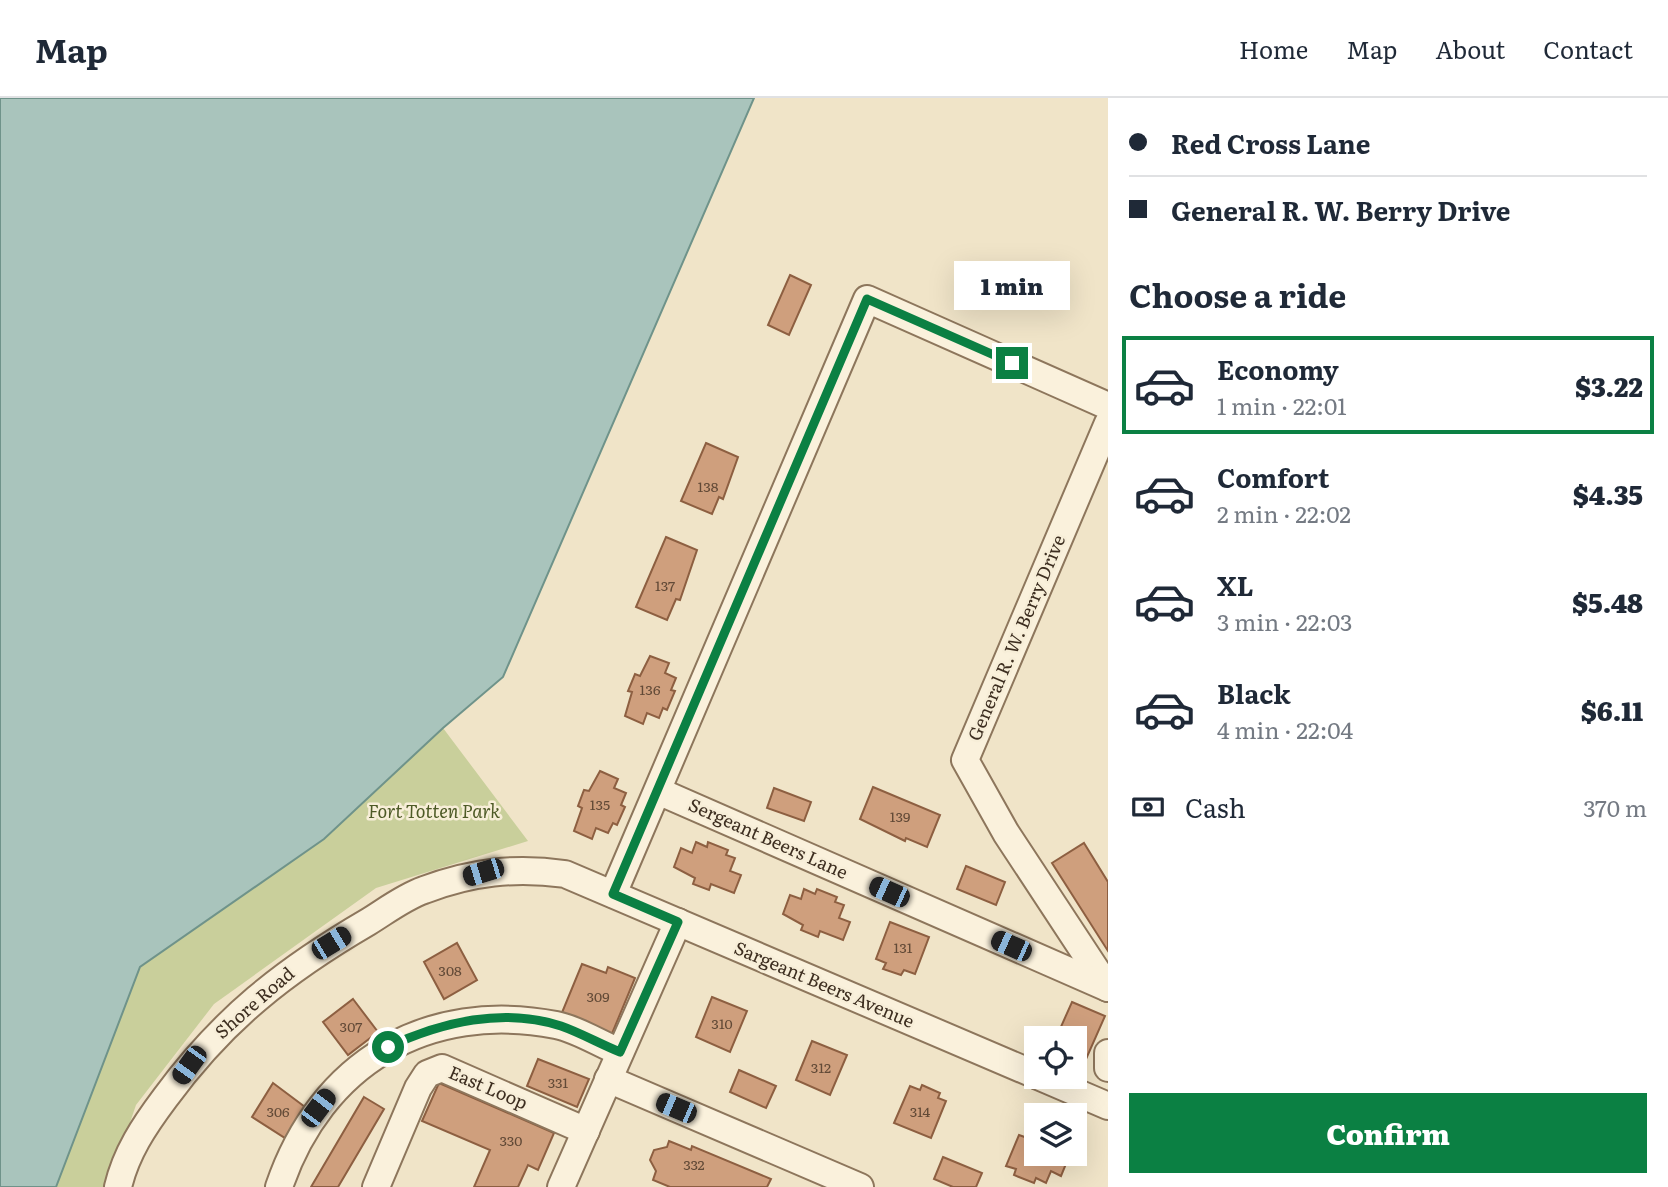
<!DOCTYPE html>
<html lang="en">
<head>
<meta charset="utf-8">
<style>
  body { margin:0; font-family:Literata,serif; background:#f6f6f7; color:#1f2937; height:100vh; display:flex; flex-direction:column; font-size:26px; white-space:nowrap }
  * { box-sizing:border-box; margin:0 }
  p { font-size:23px; color:#747a83 }
  .icon { flex:none; width:38px; height:38px; fill:none; stroke:currentColor; stroke-width:2; stroke-linecap:round; stroke-linejoin:round }
  .map { position:relative; flex:1; overflow:hidden }
  .sheet { display:flex; flex-direction:column; background:#fff; width:560px }
  .sheet>* { flex:none }
  .top-card { display:grid; align-content:center; height:154px; padding:0 21px; background:#fff }
  .buttons { position:absolute; left:1024px; top:928px; display:grid; gap:14px }
  .buttons a { display:grid; place-items:center; width:63px; height:63px; border-radius:0px; background:#fff; box-shadow:0 7px 28px #0002; font-size:35px }
  .end { position:absolute; width:32px; height:32px; margin:-16px; border:9px solid #0b8043; background:#fff; box-shadow:0 0 0 4px #fff }
  .from { border-radius:50% }
  .bubble { position:absolute; height:49px; border-radius:0px; background:#fff; box-shadow:0 7px 28px #0002; font-size:23px; font-weight:800; line-height:49px; text-align:center }
  .car { position:absolute; width:21px; height:42px; margin:-21px -10px; border-radius:9px; box-shadow:0 0 5px 2px #0007; background:linear-gradient(#222 24%,#8ab4d8 0 40%,#222 0 76%,#8ab4d8 0 86%,#222 0) }
  .top-card b { display:flex; align-items:center; gap:24px; height:66px; font-size:26px }
  .top-card b+b { border-top:2px solid #e0e1e3 }
  .top-card i { width:18px; height:18px; background:#1f2937 }
  ul { padding:0; list-style:none }
  li { display:flex; align-items:center; gap:21px; height:98px; margin:0 14px 10px; padding:0 7px; border:4px solid transparent; border-radius:0px }
  li div { flex:1 }
  li b { display:block; font-size:26px }
  li em { font-style:normal; font-weight:800 }
  li.current { border-color:#0b8043 }
  li>.icon { width:63px; height:63px; stroke-width:1.5 }
  h2 { padding:0 21px; font-size:32px; line-height:84px }
  .pay { display:flex; align-items:center; gap:18px; height:77px; padding:0 21px; font-size:26px }
  .pay p { margin-inline-start:auto }
  .button { display:flex; gap:14px; margin-top:auto; padding:14px 21px }
  .button a { flex:1; height:80px; border-radius:0px; background:#0b8043; color:#fff; font-size:28px; font-weight:800; line-height:80px; text-align:center }
  header { display:flex; align-items:center; gap:42px; box-sizing:border-box; height:98px; padding:0 35px; background:#fff; border-bottom:2px solid #e0e1e3 }
  header strong { font-size:33px }
  nav { display:flex; gap:38px; margin-inline-start:auto; font-size:24px }
  main { display:flex; flex:1; min-height:0 }
  .map>svg:first-child { display:block }
</style>
</head>
<body>
<header>
<strong>Map</strong>
<nav><a>Home</a><a>Map</a><a>About</a><a>Contact</a></nav>
</header>
<main>
<div class="map">
<svg width="1108" height="1089" viewBox="0 0 1108 1089">
  <rect width="100%" height="100%" fill="#f0e4c8"/>
  <polygon fill="#c9cf9b" points="443,630 528,743 376,790 214,906 136,1007 108,1089 56,1089 140,869 324,741"/>
  <polygon fill="#a9c4bc" stroke="#6f938a" stroke-width="2" points="0,0 754,0 503,579 443,630 324,741 140,869 56,1089 0,1089"/>
  <g fill="#cf9f7d" stroke="#8d5f41" stroke-width="2">
    <polygon points="790,177 811,187 789,237 768,227"/>
    <polygon points="706,345 738,359 723,401 719,399 712,416 681,403"/>
    <polygon points="666,439 697,452 680,502 676,501 667,522 636,509"/>
    <polygon points="650,558 669,565 665,575 676,580 671,592 675,593 667,612 663,610 659,620 647,615 643,626 625,618 632,594 628,593 635,576 640,578"/>
    <polygon points="600,673 618,681 614,690 626,695 621,707 625,709 617,727 613,725 608,735 596,730 592,741 574,733 582,710 578,708 584,692 589,693"/>
    <polygon points="873,689 940,717 927,749 906,740 905,743 860,721"/>
    <polygon points="774,690 811,704 804,723 767,710"/>
    <polygon points="696,744 707,749 708,744 728,752 726,757 735,760 730,773 741,777 734,795 711,786 709,792 693,786 695,780 674,769 681,750 692,755"/>
    <polygon points="1084,745 1108,784 1108,853 1052,765"/>
    <polygon points="966,768 1005,784 996,807 957,791"/>
    <polygon points="804,791 815,796 817,791 837,799 835,804 844,807 839,820 850,824 843,842 820,833 818,839 801,832 803,827 783,816 790,797 801,801"/>
    <polygon points="890,824 929,839 915,876 904,872 901,877 883,871 886,865 876,861"/>
    <polygon points="457,845 477,882 444,901 424,864"/>
    <polygon points="582,866 606,875 608,869 635,880 611,938 561,917"/>
    <polygon points="712,899 747,913 730,954 696,939"/>
    <polygon points="353,901 378,934 348,957 323,924"/>
    <polygon points="1072,904 1105,918 1079,977 1074,975 1074,940 1056,940"/>
    <polygon points="812,943 847,957 830,997 796,982"/>
    <polygon points="538,961 589,981 577,1009 527,988"/>
    <polygon points="739,972 776,988 766,1010 730,994"/>
    <polygon points="273,985 305,1009 285,1040 252,1019"/>
    <polygon points="439,985 554,1035 538,1072 528,1067 518,1089 474,1089 490,1052 422,1023"/>
    <polygon points="922,987 940,995 938,1000 946,1003 931,1040 894,1025 910,988 920,992"/>
    <polygon points="364,999 384,1011 338,1089 311,1089"/>
    <polygon points="1019,1037 1033,1042 1036,1039 1036,1055 1059,1055 1068,1061 1061,1078 1051,1073 1046,1085 1036,1080 1034,1085 1014,1077 1016,1071 1006,1068"/>
    <polygon points="669,1043 691,1052 692,1048 771,1081 767,1089 670,1089 653,1082 656,1073 650,1062 654,1052 667,1049"/>
    <polygon points="943,1059 982,1075 976,1089 953,1089 934,1081"/>
  </g>
  <g fill="none" stroke-linecap="round" stroke-linejoin="round">
    <defs>
      <g id="minor">
        <polyline points="1108,325 965,662 1006,735 1108,890"/>
        <polyline points="658,693 1108,890"/>
        <polyline points="613,796 867,201 1108,308"/>
        <polyline points="1108,955 1108,970"/>
        <polyline points="1038,978 1108,1008"/>
        <polyline points="608,981 860,1089"/>
        <path d="M118 1089C126 1055 144 1028 165 1000 223 921 284 873 368 824 386 813 404 799 424 792 471 774 515 769 565 776L1036 977"/>
        <path d="M279 1089C321 965 427 902 556 927 577 931 600 946 620 954"/>
        <polyline points="376,1089 418,990 427,976 442,970 586,1033"/>
        <polyline points="561,1089 678,824"/>
      </g>
    </defs>
    <use href="#minor" stroke="#8d765c" stroke-width="30"/>
    <use href="#minor" stroke="#faf1dc" stroke-width="26"/>
  </g>
  <g fill="none" stroke-linecap="round" stroke-linejoin="round">
    <path stroke="#0b8043" stroke-width="9" d="M388 949C441 924 504 909 561 928 581 935 600 946 620 954L678 824 613 796 867 201 1012 265"/>
  </g>
  <g text-anchor="middle" stroke-width="5" stroke-linejoin="round" paint-order="stroke">
    <g font-size="14" fill="#624a37">
      <text x="708" y="394">138</text>
      <text x="665" y="493">137</text>
      <text x="650" y="597">136</text>
      <text x="600" y="712">135</text>
      <text x="900" y="724">139</text>
      <text x="903" y="855">131</text>
      <text x="450" y="878">308</text>
      <text x="598" y="904">309</text>
      <text x="722" y="931">310</text>
      <text x="351" y="934">307</text>
      <text x="821" y="975">312</text>
      <text x="558" y="990">331</text>
      <text x="278" y="1019">306</text>
      <text x="920" y="1019">314</text>
      <text x="511" y="1048">330</text>
      <text x="694" y="1072">332</text>
    </g>
    <g font-size="18" fill="#3d2e20" stroke="#f7eed8">
      <text transform="translate(1017 540) rotate(-67)" y="6">General R. W. Berry Drive</text>
      <text transform="translate(768 741) rotate(24)" y="6">Sergeant Beers Lane</text>
      <text transform="translate(824 887) rotate(23)" y="6">Sargeant Beers Avenue</text>
      <text transform="translate(255 905) rotate(-41)" y="6">Shore Road</text>
      <text transform="translate(488 990) rotate(23)" y="6">East Loop</text>
    </g>
    <g font-size="18" font-style="italic" fill="#4d5a26" stroke="#f7eed8">
      <text x="434" y="720">Fort Totten Park</text>
    </g>
  </g>
</svg>
<div class="buttons">
<a><svg class="icon" aria-label="locate" viewBox="0 0 24 24"><circle cx="12" cy="12" r="6"/><path d="M12 2v4M12 18v4M2 12h4M18 12h4"/></svg></a>
<a><svg class="icon" aria-label="layers" viewBox="0 0 24 24"><path d="M12 4l9 5-9 5-9-5zM3 14l9 5 9-5"/></svg></a>
</div>
<i class="end from" style="left:388px;top:949px"></i>
<i class="end" style="left:1012px;top:265px"></i>
<div class="bubble" style="left:954px;top:163px;width:116px">1 min</div>
<i class="car" style="left:483px;top:774px;rotate:253deg"></i>
<i class="car" style="left:889px;top:794px;rotate:294deg"></i>
<i class="car" style="left:331px;top:845px;rotate:59deg"></i>
<i class="car" style="left:1011px;top:848px;rotate:294deg"></i>
<i class="car" style="left:189px;top:967px;rotate:216deg"></i>
<i class="car" style="left:318px;top:1010px;rotate:37deg"></i>
<i class="car" style="left:676px;top:1010px;rotate:293deg"></i>
</div>
<section class="sheet">
<div class="top-card">
<b><i class="from"></i>Red Cross Lane</b>
<b><i></i>General R. W. Berry Drive</b>
</div>
<h2>Choose a ride</h2>
<ul>
<li class="current"><svg class="icon" aria-label="car" viewBox="0 0 24 24"><path d="M5 17H2v-5l4-1 3-4h7l3 4 3 1v5h-3M9 17h6M6 11h13"/><circle cx="7" cy="17" r="2"/><circle cx="17" cy="17" r="2"/></svg><div><b>Economy</b><p>1 min · 22:01</p></div><em>$3.22</em></li>
<li><svg class="icon" aria-label="car" viewBox="0 0 24 24"><path d="M5 17H2v-5l4-1 3-4h7l3 4 3 1v5h-3M9 17h6M6 11h13"/><circle cx="7" cy="17" r="2"/><circle cx="17" cy="17" r="2"/></svg><div><b>Comfort</b><p>2 min · 22:02</p></div><em>$4.35</em></li>
<li><svg class="icon" aria-label="car" viewBox="0 0 24 24"><path d="M5 17H2v-5l4-1 3-4h7l3 4 3 1v5h-3M9 17h6M6 11h13"/><circle cx="7" cy="17" r="2"/><circle cx="17" cy="17" r="2"/></svg><div><b>XL</b><p>3 min · 22:03</p></div><em>$5.48</em></li>
<li><svg class="icon" aria-label="car" viewBox="0 0 24 24"><path d="M5 17H2v-5l4-1 3-4h7l3 4 3 1v5h-3M9 17h6M6 11h13"/><circle cx="7" cy="17" r="2"/><circle cx="17" cy="17" r="2"/></svg><div><b>Black</b><p>4 min · 22:04</p></div><em>$6.11</em></li>
</ul>
<div class="pay"><svg class="icon" aria-label="cash" viewBox="0 0 24 24"><path d="M3 7h18v10H3z"/><circle cx="12" cy="12" r="2"/></svg>Cash<p>370 m</p></div>
<div class="button"><a>Confirm</a></div>
</section>
</main>
</body>
</html>
